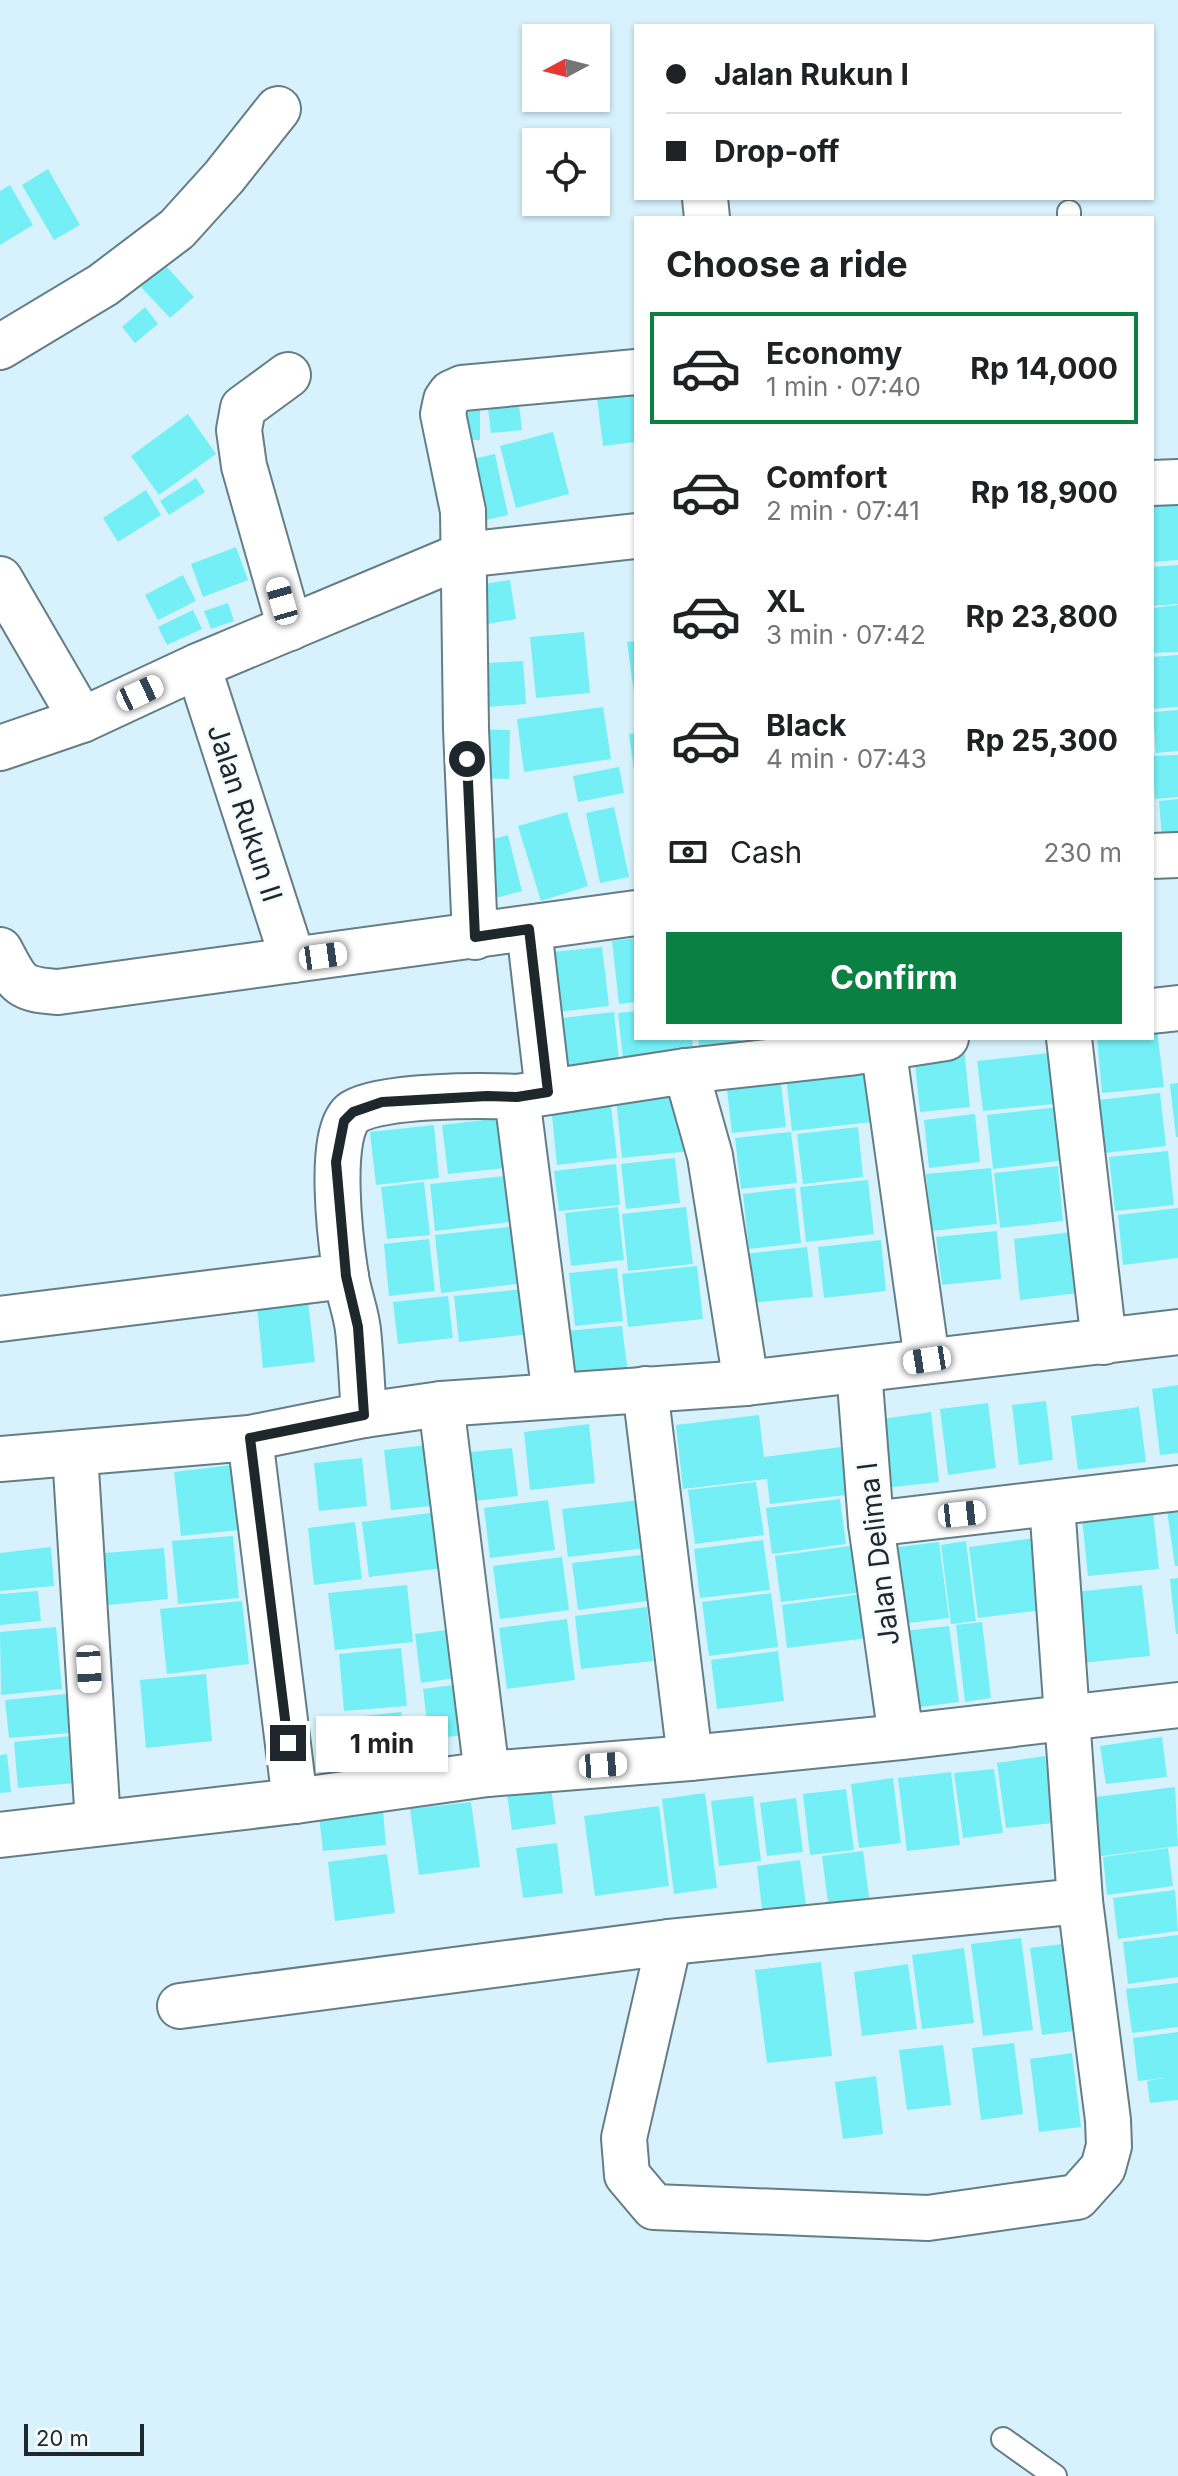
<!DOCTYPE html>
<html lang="en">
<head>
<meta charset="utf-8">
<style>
  body { margin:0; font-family:Inter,sans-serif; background:#f2f2f2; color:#202124; height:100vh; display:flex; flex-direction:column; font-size:30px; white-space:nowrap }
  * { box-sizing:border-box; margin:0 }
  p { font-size:26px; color:#757577 }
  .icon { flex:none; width:44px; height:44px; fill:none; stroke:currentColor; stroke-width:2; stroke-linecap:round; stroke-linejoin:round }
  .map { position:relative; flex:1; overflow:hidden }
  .panel { position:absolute; left:634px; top:216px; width:520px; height:824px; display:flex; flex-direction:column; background:#fff; border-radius:0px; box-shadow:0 2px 6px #0004 }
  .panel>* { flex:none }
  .guide { position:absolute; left:634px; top:24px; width:520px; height:176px; border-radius:0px; box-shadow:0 2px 6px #0004; display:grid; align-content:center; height:176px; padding:0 32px; background:#fff }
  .needle { width:52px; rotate:263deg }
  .tools { position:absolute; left:522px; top:24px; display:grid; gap:16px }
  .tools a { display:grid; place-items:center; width:88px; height:88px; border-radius:0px; background:#fff; box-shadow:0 2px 6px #0004; font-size:40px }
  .scale { position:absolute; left:24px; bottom:20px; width:120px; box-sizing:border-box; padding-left:8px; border:4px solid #1e282c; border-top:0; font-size:22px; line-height:28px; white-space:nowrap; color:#1e282c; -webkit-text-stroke:6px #f6fbfd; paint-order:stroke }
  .end { position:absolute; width:36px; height:36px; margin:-18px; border:10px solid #1e282c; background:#fff; box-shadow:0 0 0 4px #fff }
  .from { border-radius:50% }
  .bubble { position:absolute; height:56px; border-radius:0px; background:#fff; box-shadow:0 2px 6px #0004; font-size:26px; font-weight:700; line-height:56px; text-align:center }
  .car { position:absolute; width:24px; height:48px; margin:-24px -12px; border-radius:10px; box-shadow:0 0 6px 2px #0007; background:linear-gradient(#fff 24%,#345 0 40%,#fff 0 76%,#345 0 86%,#fff 0) }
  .guide b { display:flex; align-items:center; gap:28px; height:76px; font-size:30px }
  .guide b+b { border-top:2px solid #e0e0e0 }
  .guide i { width:20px; height:20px; background:#202124 }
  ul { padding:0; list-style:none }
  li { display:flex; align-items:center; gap:24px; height:112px; margin:0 16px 12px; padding:0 16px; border:4px solid transparent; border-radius:0px }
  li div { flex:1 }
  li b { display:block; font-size:30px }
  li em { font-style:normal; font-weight:700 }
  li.selected { border-color:#0b8043 }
  li>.icon { width:72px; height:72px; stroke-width:1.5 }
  h2 { padding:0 32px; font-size:36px; line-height:96px }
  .pay { display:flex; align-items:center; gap:20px; height:88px; padding:0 32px; font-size:30px }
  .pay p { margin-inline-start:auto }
  .cta { display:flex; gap:16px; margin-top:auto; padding:16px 32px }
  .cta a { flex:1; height:92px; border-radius:0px; background:#0b8043; color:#fff; font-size:32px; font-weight:700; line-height:92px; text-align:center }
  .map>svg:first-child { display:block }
</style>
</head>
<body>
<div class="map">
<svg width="1178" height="2476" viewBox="0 0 1178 2476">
  <rect width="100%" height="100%" fill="#d7f2fc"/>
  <g fill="#73eff5">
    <polygon points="48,169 80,225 54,240 22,185"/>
    <polygon points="10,185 33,225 0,245 0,191"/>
    <polygon points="165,265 194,297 170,318 141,287"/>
    <polygon points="145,307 158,324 135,343 122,327"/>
    <polygon points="636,385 636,442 603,446 596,390"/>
    <polygon points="518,397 522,430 491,433 487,400"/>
    <polygon points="480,403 480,440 456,440 457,404"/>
    <polygon points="188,414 216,454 159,495 131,456"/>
    <polygon points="553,432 569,494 516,508 500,446"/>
    <polygon points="495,454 508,515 477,522 464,461"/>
    <polygon points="196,478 205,492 169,515 160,501"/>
    <polygon points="146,490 161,515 118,542 103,518"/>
    <polygon points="1178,502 1178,560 1152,562 1152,505"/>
    <polygon points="236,547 248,580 203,597 191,564"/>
    <polygon points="1178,565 1178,604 1152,606 1152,567"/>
    <polygon points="183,575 196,601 158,620 145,595"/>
    <polygon points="510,580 516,619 477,626 471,586"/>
    <polygon points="228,603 234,621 211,629 204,611"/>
    <polygon points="1178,605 1178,652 1152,653 1152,608"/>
    <polygon points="193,610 202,629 167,645 158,627"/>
    <polygon points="584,632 590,693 536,698 530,637"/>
    <polygon points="636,641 636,692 634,692 627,642"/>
    <polygon points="1178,655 1178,707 1152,709 1152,657"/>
    <polygon points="523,661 526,704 474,708 471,664"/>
    <polygon points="603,707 611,759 524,772 517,719"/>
    <polygon points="1178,710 1178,751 1156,753 1153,712"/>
    <polygon points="473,729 510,730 509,779 471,778"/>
    <polygon points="636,733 636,769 634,769 629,734"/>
    <polygon points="1178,755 1178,797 1155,799 1152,756"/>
    <polygon points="619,767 624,793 578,802 573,776"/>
    <polygon points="1178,799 1178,851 1163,852 1159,801"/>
    <polygon points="614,807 629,877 600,883 586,813"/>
    <polygon points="567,812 588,886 541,901 518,826"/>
    <polygon points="508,835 522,891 488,900 474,844"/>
    <polygon points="636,938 636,1002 619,1004 612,941"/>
    <polygon points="602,947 609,1006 549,1013 543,953"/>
    <polygon points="636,1011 636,1038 692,1038 694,1060 624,1067 618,1013"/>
    <polygon points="614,1012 621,1079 560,1086 553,1019"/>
    <polygon points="1152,1029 1157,1029 1164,1087 1102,1093 1097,1038 1152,1038"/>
    <polygon points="698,1038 740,1038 742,1054 701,1059"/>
    <polygon points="964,1048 970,1107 920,1112 914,1054"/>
    <polygon points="1058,1052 1064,1103 983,1111 977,1061"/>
    <polygon points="866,1069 872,1122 792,1131 786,1077"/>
    <polygon points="780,1075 786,1127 732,1133 726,1081"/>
    <polygon points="683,1082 691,1151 622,1158 615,1089"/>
    <polygon points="1178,1083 1178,1137 1176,1137 1170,1084"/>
    <polygon points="609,1089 617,1158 557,1165 550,1096"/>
    <polygon points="1160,1093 1166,1146 1105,1153 1099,1100"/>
    <polygon points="1068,1106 1074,1159 993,1169 987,1115"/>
    <polygon points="975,1114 980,1162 929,1168 924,1120"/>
    <polygon points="509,1117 514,1167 448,1174 442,1125"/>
    <polygon points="434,1125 439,1178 376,1185 370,1132"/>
    <polygon points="858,1127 863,1177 803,1184 797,1134"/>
    <polygon points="791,1132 797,1183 741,1189 735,1138"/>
    <polygon points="1168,1151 1174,1205 1115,1211 1109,1157"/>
    <polygon points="675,1158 680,1203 626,1209 621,1164"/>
    <polygon points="616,1164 620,1205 559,1211 554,1171"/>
    <polygon points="1058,1166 1063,1221 1000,1228 994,1173"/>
    <polygon points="991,1168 997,1224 932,1231 926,1174"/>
    <polygon points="505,1176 511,1222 435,1231 430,1184"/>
    <polygon points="868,1180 874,1234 806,1242 800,1187"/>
    <polygon points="424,1182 430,1235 387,1239 381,1187"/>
    <polygon points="795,1188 801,1243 749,1249 743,1194"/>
    <polygon points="618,1207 624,1260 571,1266 565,1213"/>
    <polygon points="686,1207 693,1264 628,1271 622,1214"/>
    <polygon points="1178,1208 1178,1258 1123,1265 1118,1215"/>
    <polygon points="518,1226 524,1283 441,1293 435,1235"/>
    <polygon points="997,1231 1001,1279 942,1285 936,1237"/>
    <polygon points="1080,1231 1087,1292 1020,1300 1014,1239"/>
    <polygon points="429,1239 435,1291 389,1296 384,1244"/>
    <polygon points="881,1240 886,1291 824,1298 818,1247"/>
    <polygon points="807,1247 813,1297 750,1303 745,1254"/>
    <polygon points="697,1266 703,1319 628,1327 622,1274"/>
    <polygon points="617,1268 623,1321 575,1326 569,1273"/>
    <polygon points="524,1289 529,1334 459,1342 454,1296"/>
    <polygon points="448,1296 453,1338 398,1344 393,1302"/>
    <polygon points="308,1300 315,1362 263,1368 257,1305"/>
    <polygon points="622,1326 629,1382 571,1388 565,1331"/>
    <polygon points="1178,1385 1178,1453 1160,1455 1152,1389"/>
    <polygon points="1046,1401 1053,1460 1019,1465 1012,1405"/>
    <polygon points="988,1403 996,1468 948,1475 940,1409"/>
    <polygon points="1139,1407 1146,1462 1078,1470 1071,1416"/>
    <polygon points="931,1412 939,1482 884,1488 875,1420"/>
    <polygon points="759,1415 764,1457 841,1447 846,1495 770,1504 767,1479 683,1489 676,1425"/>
    <polygon points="589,1424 595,1483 530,1490 524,1432"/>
    <polygon points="436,1444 442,1505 391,1510 384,1450"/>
    <polygon points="512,1448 518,1496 465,1502 459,1453"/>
    <polygon points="362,1458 367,1506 319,1511 314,1463"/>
    <polygon points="232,1465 239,1530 181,1536 174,1472"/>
    <polygon points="756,1482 764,1535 695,1544 688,1490"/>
    <polygon points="1178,1494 1178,1566 1175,1566 1165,1496"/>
    <polygon points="840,1499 846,1544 772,1554 766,1508"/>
    <polygon points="548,1500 555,1550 490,1558 484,1508"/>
    <polygon points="641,1500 647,1548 568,1557 562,1509"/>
    <polygon points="1152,1502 1159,1569 1088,1576 1081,1509"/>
    <polygon points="445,1511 452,1567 369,1577 362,1522"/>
    <polygon points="355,1522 362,1579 314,1585 308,1528"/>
    <polygon points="233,1536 239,1598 178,1604 172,1541"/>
    <polygon points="1042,1537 1050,1609 978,1618 969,1547"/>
    <polygon points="763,1540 770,1590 700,1598 694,1549"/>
    <polygon points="966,1541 976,1621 951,1624 941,1545"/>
    <polygon points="939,1542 949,1618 901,1624 891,1548"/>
    <polygon points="865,1544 871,1591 781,1602 775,1556"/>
    <polygon points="51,1547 54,1586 0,1591 0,1553"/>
    <polygon points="164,1548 168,1599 99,1606 94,1554"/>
    <polygon points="641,1555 647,1601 578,1610 572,1563"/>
    <polygon points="562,1557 569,1610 500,1619 493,1566"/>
    <polygon points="1178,1578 1178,1634 1176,1634 1170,1579"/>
    <polygon points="407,1585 413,1642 335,1650 328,1593"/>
    <polygon points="1142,1585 1150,1656 1082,1663 1074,1592"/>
    <polygon points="38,1591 41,1621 0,1625 0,1594"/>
    <polygon points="771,1593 778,1647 709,1656 702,1602"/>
    <polygon points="870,1593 876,1637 787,1648 782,1605"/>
    <polygon points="242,1601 249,1664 167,1674 160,1609"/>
    <polygon points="647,1607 653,1661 581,1669 575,1616"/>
    <polygon points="567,1619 575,1680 507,1689 499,1628"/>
    <polygon points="982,1622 991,1698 965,1702 956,1625"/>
    <polygon points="949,1626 959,1702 913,1708 904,1631"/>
    <polygon points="56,1627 62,1689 1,1695 0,1632"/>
    <polygon points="463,1628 469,1676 421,1683 415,1634"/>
    <polygon points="401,1648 407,1706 344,1711 339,1654"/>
    <polygon points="778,1651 784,1701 717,1709 711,1660"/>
    <polygon points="206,1674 212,1741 146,1748 140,1680"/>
    <polygon points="468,1683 474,1734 429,1739 423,1689"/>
    <polygon points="77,1693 81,1732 9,1738 5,1700"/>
    <polygon points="401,1712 405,1744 346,1749 344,1718"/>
    <polygon points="72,1736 76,1783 18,1788 14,1742"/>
    <polygon points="1162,1737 1167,1777 1106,1784 1100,1746"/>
    <polygon points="7,1754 11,1792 0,1793 0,1755"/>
    <polygon points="1045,1756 1054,1823 1006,1828 997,1763"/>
    <polygon points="994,1769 1003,1833 963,1838 954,1773"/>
    <polygon points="951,1772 960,1845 907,1851 898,1778"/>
    <polygon points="549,1774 556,1824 512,1830 505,1779"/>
    <polygon points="893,1778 901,1843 859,1848 851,1784"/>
    <polygon points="1175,1787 1178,1846 1095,1857 1088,1798"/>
    <polygon points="846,1789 854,1850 810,1855 803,1794"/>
    <polygon points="705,1793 717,1888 674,1894 662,1799"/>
    <polygon points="753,1796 761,1861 719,1866 711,1801"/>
    <polygon points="796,1798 803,1852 767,1856 760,1803"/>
    <polygon points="471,1802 480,1867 419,1875 410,1809"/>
    <polygon points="659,1806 669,1886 595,1896 584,1816"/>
    <polygon points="383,1810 386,1845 323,1851 319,1816"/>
    <polygon points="557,1843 563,1893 523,1898 516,1848"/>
    <polygon points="1168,1848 1173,1886 1107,1895 1103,1857"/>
    <polygon points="863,1851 870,1904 829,1910 822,1856"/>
    <polygon points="387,1854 395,1913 335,1921 328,1862"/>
    <polygon points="800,1860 807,1912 763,1917 757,1866"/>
    <polygon points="1175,1890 1178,1931 1118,1939 1113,1898"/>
    <polygon points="1178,1935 1178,1977 1128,1984 1123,1942"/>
    <polygon points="1021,1938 1033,2030 983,2036 971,1944"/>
    <polygon points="1079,1942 1090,2029 1042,2035 1030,1948"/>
    <polygon points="964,1948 974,2023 922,2029 912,1955"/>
    <polygon points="821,1962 832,2056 767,2063 755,1970"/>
    <polygon points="908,1964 917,2029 862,2036 854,1972"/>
    <polygon points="1178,1983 1178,2027 1132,2033 1126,1989"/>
    <polygon points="1178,2032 1178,2100 1150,2103 1147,2081 1164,2078 1138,2081 1133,2038"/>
    <polygon points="1014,2043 1023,2114 981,2120 972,2048"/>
    <polygon points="943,2045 951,2105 907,2110 899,2050"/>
    <polygon points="1072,2053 1081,2127 1039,2132 1030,2059"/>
    <polygon points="876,2076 883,2134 843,2139 835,2082"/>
  </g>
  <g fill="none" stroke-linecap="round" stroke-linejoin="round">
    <defs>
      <g id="service">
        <polyline points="1069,212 1069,218"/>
        <polyline points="1003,2439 1055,2476"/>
      </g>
      <g id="minor">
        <polyline points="705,198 707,218"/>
        <polyline points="0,347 103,285 177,229 224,177 278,109"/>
        <polyline points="288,375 243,408 239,430 244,466 290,628"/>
        <polyline points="1152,483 1178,482"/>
        <polyline points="0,579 82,720"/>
        <polyline points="198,666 293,960"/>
        <polyline points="0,748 82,720 198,666 463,555 636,536"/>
        <polyline points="1152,856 1178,855"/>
        <polyline points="529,929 548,1092"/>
        <polyline points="475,937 466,729 463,511 443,414 446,400 451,393 462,388 636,372"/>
        <path d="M0 950C18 985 19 989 58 992L636 913"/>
        <polyline points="1152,1011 1178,1008"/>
        <polyline points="1069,1038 1104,1342"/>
        <polyline points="883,1046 927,1360"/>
        <polyline points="517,1097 686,1071"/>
        <polyline points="0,1319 346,1276"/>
        <polyline points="859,1370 871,1524 901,1737"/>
        <polyline points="746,1383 710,1156 686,1071 849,1053 946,1038"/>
        <polyline points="645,1389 690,1758"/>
        <polyline points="441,1404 487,1774"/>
        <path d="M364 1415C362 1387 361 1358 358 1330 356 1312 349 1295 346 1277 341 1245 326 1130 354 1112 380 1095 483 1095 517 1097L555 1396"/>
        <polyline points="250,1438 295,1801"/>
        <polyline points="75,1453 98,1823"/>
        <polyline points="0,1459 250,1438 364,1415 441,1404 746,1383 1178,1332"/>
        <polyline points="871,1524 1178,1488"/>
        <polyline points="0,1835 295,1801 487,1774 690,1758 901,1737 1178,1705"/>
        <polyline points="669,1942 624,2138 627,2175 654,2207 928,2218 1077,2197 1103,2168 1109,2146 1108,2120 1080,1901 1052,1504"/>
        <polyline points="180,2006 669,1942 1080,1901"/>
      </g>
    </defs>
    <use href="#service" stroke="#657d85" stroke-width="26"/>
    <use href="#minor" stroke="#657d85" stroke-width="48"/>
    <use href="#service" stroke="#fff" stroke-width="22"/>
    <use href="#minor" stroke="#fff" stroke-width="44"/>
  </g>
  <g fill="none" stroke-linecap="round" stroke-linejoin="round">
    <polyline stroke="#1e282c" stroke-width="10" points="288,1743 250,1438 364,1415 358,1327 346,1276 336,1162 344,1121 353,1112 382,1102 487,1096 517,1097 548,1092 529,929 475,937 467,759"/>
  </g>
  <g text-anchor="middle" stroke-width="6" stroke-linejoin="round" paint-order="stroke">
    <g font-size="28" fill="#1e282c" stroke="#f6fbfd">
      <text transform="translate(245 813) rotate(72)" y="10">Jalan Rukun II</text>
      <text transform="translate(878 1554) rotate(-97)" y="10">Jalan Delima I</text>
    </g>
  </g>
</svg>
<div class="tools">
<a><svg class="needle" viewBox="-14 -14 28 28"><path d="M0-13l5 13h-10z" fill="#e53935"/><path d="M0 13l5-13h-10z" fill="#757577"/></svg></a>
<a><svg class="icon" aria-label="locate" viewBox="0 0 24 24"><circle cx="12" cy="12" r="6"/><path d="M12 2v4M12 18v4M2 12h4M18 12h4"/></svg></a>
</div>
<div class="scale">20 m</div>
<i class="end from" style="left:467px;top:759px"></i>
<i class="end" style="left:288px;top:1743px"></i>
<div class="bubble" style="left:316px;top:1716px;width:132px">1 min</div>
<i class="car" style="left:282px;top:601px;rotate:344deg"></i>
<i class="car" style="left:140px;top:693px;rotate:65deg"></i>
<i class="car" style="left:323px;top:956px;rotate:82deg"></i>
<i class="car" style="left:927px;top:1360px;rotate:261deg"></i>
<i class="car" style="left:962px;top:1514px;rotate:84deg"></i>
<i class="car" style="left:89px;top:1669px;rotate:177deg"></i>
<i class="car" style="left:603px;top:1765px;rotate:86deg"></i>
<div class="guide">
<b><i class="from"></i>Jalan Rukun I</b>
<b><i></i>Drop-off</b>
</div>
<section class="panel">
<h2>Choose a ride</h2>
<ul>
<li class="selected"><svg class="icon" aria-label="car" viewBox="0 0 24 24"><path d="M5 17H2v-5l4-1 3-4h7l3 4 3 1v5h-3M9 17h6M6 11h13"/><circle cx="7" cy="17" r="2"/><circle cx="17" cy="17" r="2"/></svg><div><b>Economy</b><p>1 min · 07:40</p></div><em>Rp 14,000</em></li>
<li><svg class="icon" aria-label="car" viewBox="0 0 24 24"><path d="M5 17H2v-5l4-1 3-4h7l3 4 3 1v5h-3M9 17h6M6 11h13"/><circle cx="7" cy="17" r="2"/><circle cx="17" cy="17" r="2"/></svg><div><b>Comfort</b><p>2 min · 07:41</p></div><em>Rp 18,900</em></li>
<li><svg class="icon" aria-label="car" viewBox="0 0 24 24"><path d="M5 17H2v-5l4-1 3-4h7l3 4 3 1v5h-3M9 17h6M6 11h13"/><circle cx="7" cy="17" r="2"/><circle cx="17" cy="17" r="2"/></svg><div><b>XL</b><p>3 min · 07:42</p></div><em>Rp 23,800</em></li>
<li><svg class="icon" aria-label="car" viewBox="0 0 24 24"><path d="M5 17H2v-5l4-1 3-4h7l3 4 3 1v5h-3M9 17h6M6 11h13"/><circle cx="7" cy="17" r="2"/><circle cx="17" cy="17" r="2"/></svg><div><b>Black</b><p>4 min · 07:43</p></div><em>Rp 25,300</em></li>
</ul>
<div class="pay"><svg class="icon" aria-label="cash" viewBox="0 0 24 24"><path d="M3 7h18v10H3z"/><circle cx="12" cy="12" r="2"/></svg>Cash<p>230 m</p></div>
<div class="cta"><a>Confirm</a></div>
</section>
</div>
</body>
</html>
